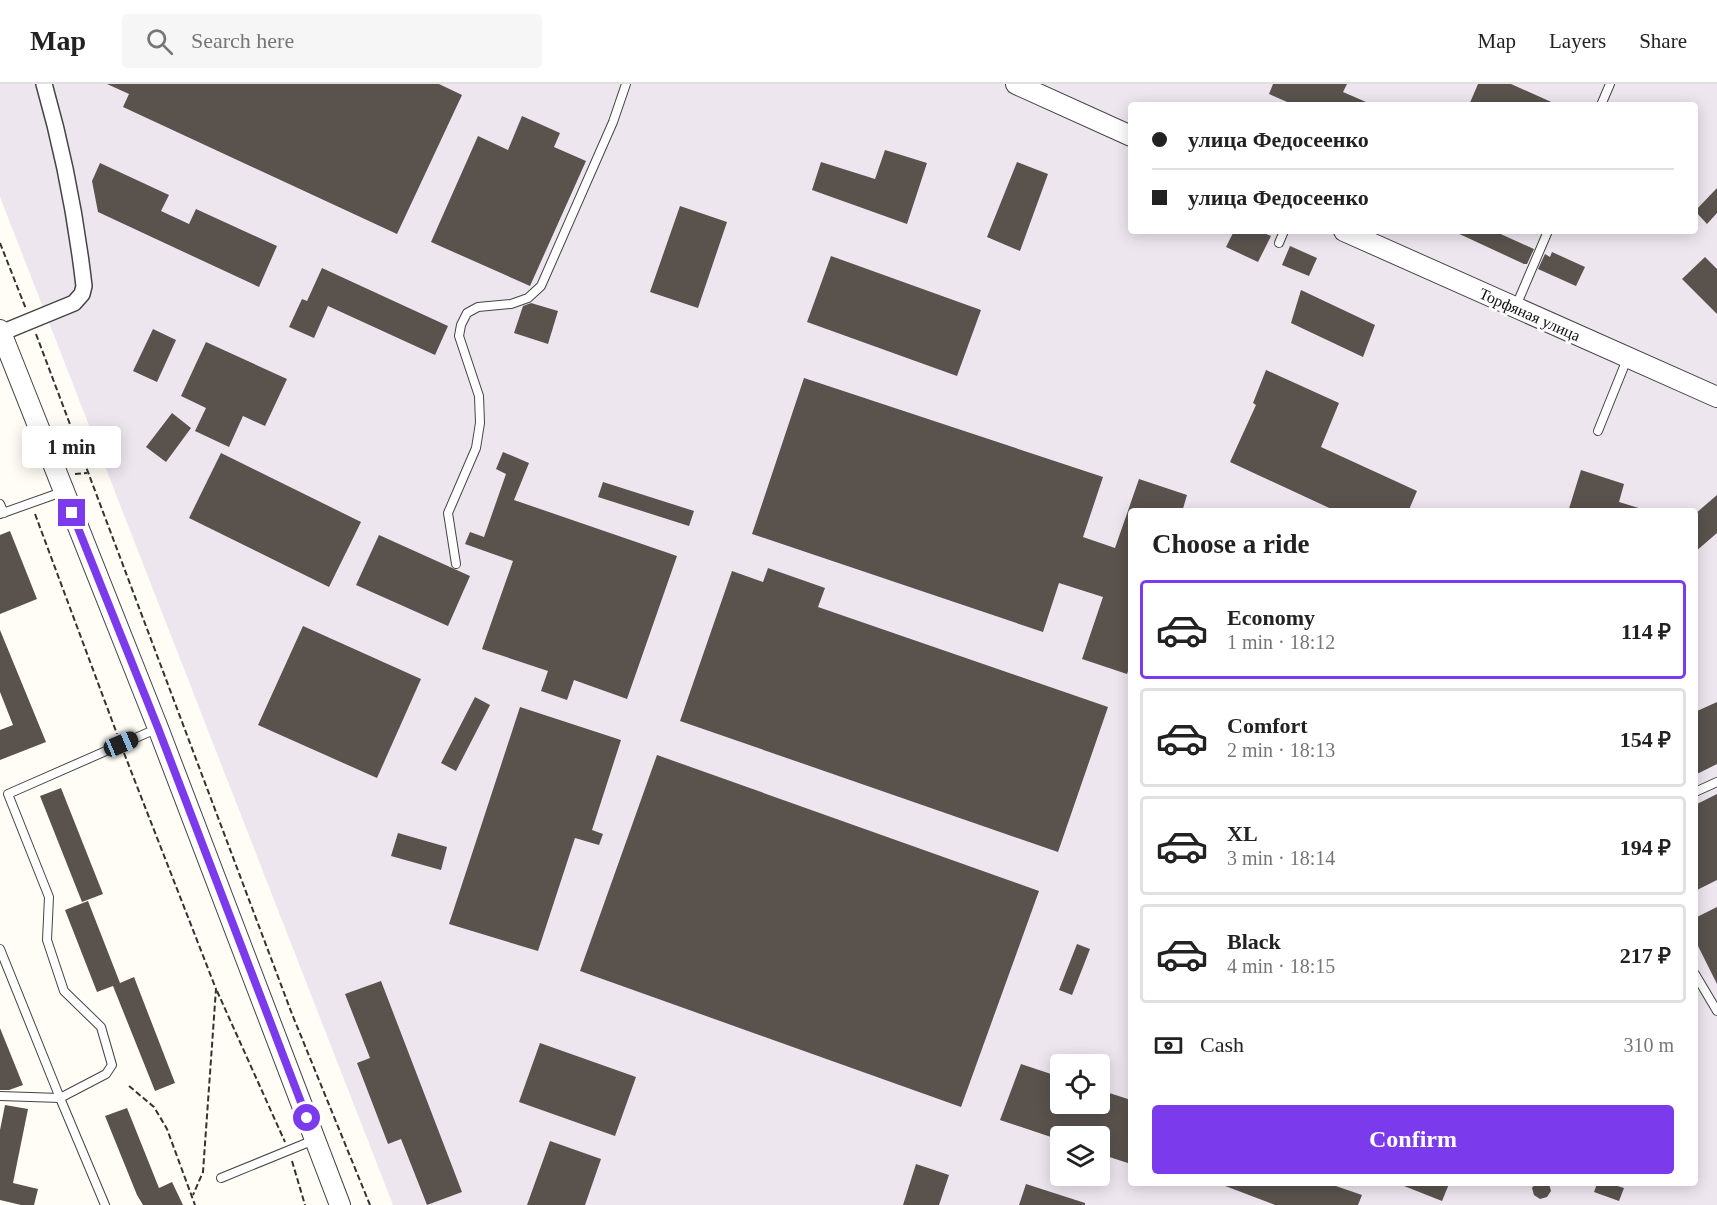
<!DOCTYPE html>
<html lang="en">
<head>
<meta charset="utf-8">
<style>
  body { margin:0; font-family:"Times New Roman",serif; background:#f6f6f6; color:#222; height:100vh; display:flex; flex-direction:column; font-size:22px; white-space:nowrap }
  * { box-sizing:border-box; margin:0 }
  p { font-size:20px; color:#767676 }
  .icon { flex:none; width:33px; height:33px; fill:none; stroke:currentColor; stroke-width:2; stroke-linecap:round; stroke-linejoin:round }
  .map { position:relative; flex:1; overflow:hidden }
  .side { position:absolute; left:1128px; top:424px; width:570px; height:678px; display:flex; flex-direction:column; background:#fff; border-radius:6px; box-shadow:0 3px 15px #0003 }
  .side>* { flex:none }
  .hud { position:absolute; left:1128px; top:18px; width:570px; height:132px; border-radius:6px; box-shadow:0 3px 15px #0003; display:grid; align-content:center; height:132px; padding:0 24px; background:#fff }
  .fabs { position:absolute; left:1050px; top:970px; display:grid; gap:12px }
  .fabs a { display:grid; place-items:center; width:60px; height:60px; border-radius:6px; background:#fff; box-shadow:0 3px 15px #0003; font-size:30px }
  .end { position:absolute; width:27px; height:27px; margin:-14px; border:8px solid #7c3aed; background:#fff; box-shadow:0 0 0 3px #fff }
  .from { border-radius:50% }
  .bubble { position:absolute; height:42px; border-radius:6px; background:#fff; box-shadow:0 3px 15px #0003; font-size:20px; font-weight:600; line-height:42px; text-align:center }
  .car { position:absolute; width:18px; height:36px; margin:-18px -9px; border-radius:8px; box-shadow:0 0 4px 2px #0007; background:linear-gradient(#222 24%,#8ab4d8 0 40%,#222 0 76%,#8ab4d8 0 86%,#222 0) }
  .hud b { display:flex; align-items:center; gap:21px; height:57px; font-size:22px }
  .hud b+b { border-top:2px solid #e0e0e0 }
  .hud i { width:15px; height:15px; background:#222 }
  ul { padding:0; list-style:none }
  li { display:flex; align-items:center; gap:18px; height:99px; margin:0 12px 9px; padding:0 12px; border:3px solid #e0e0e0; border-radius:6px }
  li div { flex:1 }
  li b { display:block; font-size:22px }
  li em { font-style:normal; font-weight:600 }
  li.current { border-color:#7c3aed }
  li>.icon { width:54px; height:54px; stroke-width:1.5 }
  h2 { padding:0 24px; font-size:27px; line-height:72px }
  .pay { display:flex; align-items:center; gap:15px; height:66px; padding:0 24px; font-size:22px }
  .pay p { margin-inline-start:auto }
  .cta { display:flex; gap:12px; margin-top:auto; padding:12px 24px }
  .cta a { flex:1; height:69px; border-radius:6px; background:#7c3aed; color:#fff; font-size:24px; font-weight:600; line-height:69px; text-align:center }
  header { display:flex; align-items:center; gap:36px; box-sizing:border-box; height:84px; padding:0 30px; background:#fff; border-bottom:2px solid #e0e0e0 }
  header strong { font-size:28px }
  nav { display:flex; gap:33px; margin-inline-start:auto; font-size:21px }
  .search { width:420px; height:54px; background:#f6f6f6; display:flex; align-items:center; gap:15px; box-sizing:border-box; padding:0 21px; border-radius:6px; color:#767676; font-size:22px }
  .map>svg:first-child { display:block }
</style>
</head>
<body>
<header>
<strong>Map</strong>
<div class="search"><svg class="icon" aria-label="search" viewBox="0 0 24 24"><circle cx="10" cy="10" r="6"/><path d="M15 15l6 6"/></svg>Search here</div>
<nav><a>Map</a><a>Layers</a><a>Share</a></nav>
</header>
<div class="map">
<svg width="1717" height="1121" viewBox="0 0 1717 1121">
  <rect width="100%" height="100%" fill="#fffdf5"/>
  <path fill="#eee6ef" fill-rule="evenodd" d="M0 0H1717V1121H393L0 113ZM1131 21H1695V147H1131ZM1131 428H1695V1100H1131ZM1060 981H1100V1020H1060ZM1060 1053H1100V1092H1060Z"/>
  <g fill="#5a524d">
    <polygon points="107,0 439,0 462,11 397,150 123,23 129,10"/>
    <polygon points="1273,0 1347,0 1343,8 1373,21 1294,21 1269,10"/>
    <polygon points="1478,0 1511,0 1558,21 1469,21"/>
    <polygon points="522,32 560,49 554,63 586,77 530,202 431,158 478,52 508,66"/>
    <polygon points="885,66 927,79 907,140 812,106 821,78 875,95"/>
    <polygon points="1017,78 1048,90 1020,167 987,153"/>
    <polygon points="100,79 169,111 161,127 189,140 196,125 277,162 259,203 98,128 92,97"/>
    <polygon points="1717,104 1717,129 1707,140 1695,127"/>
    <polygon points="680,122 727,138 698,224 650,208"/>
    <polygon points="1234,147 1259,147 1271,152 1258,178 1226,163"/>
    <polygon points="1453,147 1494,147 1534,165 1527,180 1524,180"/>
    <polygon points="1290,162 1317,174 1309,192 1282,181"/>
    <polygon points="1552,168 1585,183 1576,202 1538,185 1545,170 1550,173"/>
    <polygon points="831,172 981,226 957,292 807,238"/>
    <polygon points="1705,173 1717,185 1717,230 1682,195"/>
    <polygon points="322,184 448,242 435,271 328,222 314,254 289,243 302,215 307,217"/>
    <polygon points="1301,206 1375,241 1363,273 1291,239"/>
    <polygon points="531,219 558,227 548,260 514,249 523,222"/>
    <polygon points="153,245 176,256 157,298 133,287"/>
    <polygon points="206,258 287,295 265,342 243,332 229,363 195,347 206,324 181,312"/>
    <polygon points="1266,286 1339,319 1321,363 1417,407 1408,428 1338,428 1230,378 1256,321 1253,319"/>
    <polygon points="804,294 1103,393 1083,453 1115,464 1139,395 1187,411 1182,428 1131,428 1131,579 1127,590 1082,575 1103,513 1059,499 1043,548 752,450"/>
    <polygon points="172,329 191,344 166,378 146,363"/>
    <polygon points="503,368 529,379 514,416 677,472 627,615 574,596 567,616 541,607 548,587 482,565 513,477 465,460 470,448 484,453 506,390 496,385"/>
    <polygon points="221,369 361,438 329,503 189,434"/>
    <polygon points="1581,386 1624,400 1619,418 1642,425 1641,428 1568,428"/>
    <polygon points="603,398 694,427 689,442 598,413"/>
    <polygon points="1717,411 1717,449 1695,468 1695,430"/>
    <polygon points="10,447 37,515 0,530 0,451"/>
    <polygon points="379,451 470,492 448,542 356,501"/>
    <polygon points="768,484 825,504 818,523 1108,623 1058,768 680,637 732,487 763,498"/>
    <polygon points="303,542 421,595 377,694 258,641"/>
    <polygon points="0,546 46,658 0,676 0,646 13,641 0,608"/>
    <polygon points="475,613 490,621 456,687 441,679"/>
    <polygon points="1717,618 1717,680 1695,691 1695,628"/>
    <polygon points="520,623 621,656 592,746 603,750 599,761 575,754 538,867 449,840"/>
    <polygon points="657,671 1039,807 961,1023 580,887"/>
    <polygon points="61,704 103,810 82,818 40,712"/>
    <polygon points="1717,710 1717,796 1695,807 1695,721"/>
    <polygon points="398,749 447,763 441,786 391,772"/>
    <polygon points="88,817 120,899 134,893 175,999 155,1007 113,902 97,908 65,826"/>
    <polygon points="1717,823 1717,900 1695,856 1695,834"/>
    <polygon points="1077,860 1090,865 1072,911 1059,906"/>
    <polygon points="381,897 462,1108 427,1121 401,1055 388,1060 357,979 370,974 345,910"/>
    <polygon points="0,944 23,1001 9,1006 0,1006"/>
    <polygon points="540,959 636,993 615,1052 519,1018"/>
    <polygon points="1021,980 1060,993 1060,1020 1100,1020 1100,1006 1131,1016 1131,1080 1100,1070 1100,1053 1060,1053 1060,1056 1000,1036"/>
    <polygon points="5,1021 28,1025 13,1099 38,1105 34,1121 21,1121 0,1116 0,1046"/>
    <polygon points="127,1024 159,1104 172,1098 183,1121 143,1121 137,1111 105,1032"/>
    <polygon points="550,1057 601,1075 585,1121 527,1121"/>
    <polygon points="916,1080 949,1091 939,1121 903,1121"/>
    <polygon points="1026,1100 1085,1119 1085,1121 1019,1121"/>
    <polygon points="1220,1100 1330,1100 1362,1111 1358,1121 1275,1121"/>
    <polygon points="1399,1100 1449,1100 1442,1117"/>
    <polygon points="1535,1100 1549,1100 1551,1107 1547,1113 1540,1115 1534,1111 1532,1104"/>
    <polygon points="1597,1100 1611,1100 1624,1104 1619,1117 1594,1108"/>
  </g>
  <g fill="none" stroke-linecap="round" stroke-linejoin="round">
    <defs>
      <g id="service">
        <polyline points="1601,21 1610,0"/>
        <polyline points="1279,159 1284,147"/>
        <polyline points="1516,222 1548,147"/>
        <polyline points="1598,347 1627,275"/>
        <polyline points="0,420 4,429"/>
        <polyline points="0,430 62,408"/>
        <polyline points="456,480 448,429 476,364 480,339 479,312 459,252 461,241 467,229 478,223 511,220 528,214 541,202 613,38 626,0"/>
        <polyline points="1695,708 1717,698"/>
        <polyline points="0,865 60,1014 0,1012"/>
        <polyline points="1695,890 1717,927"/>
        <polyline points="221,1094 314,1056"/>
        <polyline points="105,1121 60,1014 106,990 112,981 101,943 64,907 47,856 49,813 8,710 156,645"/>
      </g>
      <path id="minor" d="M1 249 74 219 82 210 84 202C76 133 63 66 44 0"/>
      <g id="tertiary">
        <polyline points="1016,0 1131,52"/>
        <polyline points="1344,147 1717,313"/>
        <polyline points="0,246 158,644 340,1121"/>
      </g>
    </defs>
    <use href="#service" stroke="#444" stroke-width="10"/>
    <use href="#minor" stroke="#444" stroke-width="18"/>
    <use href="#tertiary" stroke="#444" stroke-width="22"/>
    <g stroke="#333" stroke-width="2" stroke-dasharray="6 3" stroke-linecap="butt">
      <polyline points="0,159 26,225"/>
      <polyline points="36,250 292,930 370,1121"/>
      <polyline points="65,364 75,350"/>
      <polyline points="75,390 87,389"/>
      <polyline points="35,430 117,650"/>
      <polyline points="124,669 216,905 203,1088 193,1111"/>
      <polyline points="217,907 285,1058"/>
      <polyline points="129,1002 154,1023 167,1045 195,1121"/>
      <polyline points="292,1077 305,1121"/>
    </g>
    <use href="#service" stroke="#fff" stroke-width="8"/>
    <use href="#minor" stroke="#fff" stroke-width="15"/>
    <use href="#tertiary" stroke="#fff" stroke-width="20"/>
  </g>
  <g fill="none" stroke-linecap="round" stroke-linejoin="round">
    <polyline stroke="#7c3aed" stroke-width="8" points="72,429 158,644 307,1034"/>
  </g>
  <g text-anchor="middle" stroke-width="6" stroke-linejoin="round" paint-order="stroke">
    <g font-size="16" fill="#111" stroke="#fff">
      <text transform="translate(1530 230) rotate(24)" y="6">Торфяная улица</text>
    </g>
  </g>
</svg>
<div class="fabs">
<a><svg class="icon" aria-label="locate" viewBox="0 0 24 24"><circle cx="12" cy="12" r="6"/><path d="M12 2v4M12 18v4M2 12h4M18 12h4"/></svg></a>
<a><svg class="icon" aria-label="layers" viewBox="0 0 24 24"><path d="M12 4l9 5-9 5-9-5zM3 14l9 5 9-5"/></svg></a>
</div>
<i class="end from" style="left:307px;top:1034px"></i>
<i class="end" style="left:72px;top:429px"></i>
<div class="bubble" style="left:22px;top:342px;width:99px">1 min</div>
<i class="car" style="left:121px;top:660px;rotate:67deg"></i>
<div class="hud">
<b><i class="from"></i>улица Федосеенко</b>
<b><i></i>улица Федосеенко</b>
</div>
<section class="side">
<h2>Choose a ride</h2>
<ul>
<li class="current"><svg class="icon" aria-label="car" viewBox="0 0 24 24"><path d="M5 17H2v-5l4-1 3-4h7l3 4 3 1v5h-3M9 17h6M6 11h13"/><circle cx="7" cy="17" r="2"/><circle cx="17" cy="17" r="2"/></svg><div><b>Economy</b><p>1 min · 18:12</p></div><em>114 ₽</em></li>
<li><svg class="icon" aria-label="car" viewBox="0 0 24 24"><path d="M5 17H2v-5l4-1 3-4h7l3 4 3 1v5h-3M9 17h6M6 11h13"/><circle cx="7" cy="17" r="2"/><circle cx="17" cy="17" r="2"/></svg><div><b>Comfort</b><p>2 min · 18:13</p></div><em>154 ₽</em></li>
<li><svg class="icon" aria-label="car" viewBox="0 0 24 24"><path d="M5 17H2v-5l4-1 3-4h7l3 4 3 1v5h-3M9 17h6M6 11h13"/><circle cx="7" cy="17" r="2"/><circle cx="17" cy="17" r="2"/></svg><div><b>XL</b><p>3 min · 18:14</p></div><em>194 ₽</em></li>
<li><svg class="icon" aria-label="car" viewBox="0 0 24 24"><path d="M5 17H2v-5l4-1 3-4h7l3 4 3 1v5h-3M9 17h6M6 11h13"/><circle cx="7" cy="17" r="2"/><circle cx="17" cy="17" r="2"/></svg><div><b>Black</b><p>4 min · 18:15</p></div><em>217 ₽</em></li>
</ul>
<div class="pay"><svg class="icon" aria-label="cash" viewBox="0 0 24 24"><path d="M3 7h18v10H3z"/><circle cx="12" cy="12" r="2"/></svg>Cash<p>310 m</p></div>
<div class="cta"><a>Confirm</a></div>
</section>
</div>
</body>
</html>
